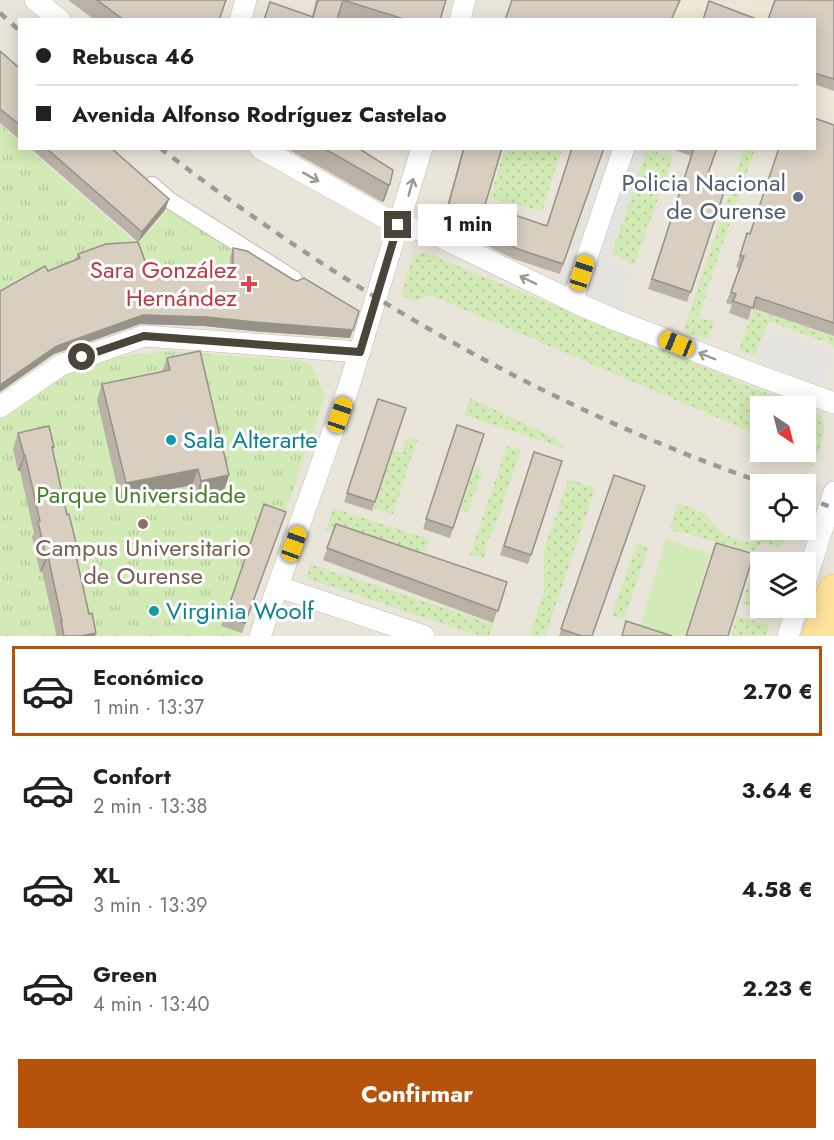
<!DOCTYPE html>
<html lang="es">
<head>
<meta charset="utf-8">
<style>
  body { margin:0; font-family:Jost,sans-serif; background:#f6f6f6; color:#202124; height:100vh; display:flex; flex-direction:column; font-size:22px; white-space:nowrap }
  * { box-sizing:border-box; margin:0 }
  p { font-size:20px; color:#757577 }
  .icon { flex:none; width:33px; height:33px; fill:none; stroke:currentColor; stroke-width:2; stroke-linecap:round; stroke-linejoin:round }
  .map { position:relative; height:636px; overflow:hidden }
  .drawer { display:flex; flex-direction:column; background:#fff; flex:1 }
  .drawer>* { flex:none }
  .guide { position:absolute; left:18px; top:18px; width:798px; height:132px; border-radius:0px; box-shadow:0 3px 15px #0003; display:grid; align-content:center; height:132px; padding:0 18px; background:#fff }
  .needle { width:39px; rotate:145deg }
  .fabs { position:absolute; left:750px; top:396px; display:grid; gap:12px }
  .fabs a { display:grid; place-items:center; width:66px; height:66px; border-radius:0px; background:#fff; box-shadow:0 3px 15px #0003; font-size:30px }
  .end { position:absolute; width:27px; height:27px; margin:-14px; border:8px solid #4b4439; background:#fff; box-shadow:0 0 0 3px #fff }
  .from { border-radius:50% }
  .bubble { position:absolute; height:42px; border-radius:0px; background:#fff; box-shadow:0 3px 15px #0003; font-size:20px; font-weight:700; line-height:42px; text-align:center }
  .car { position:absolute; width:18px; height:36px; margin:-18px -9px; border-radius:8px; box-shadow:0 0 4px 2px #0007; background:linear-gradient(#f5c518 24%,#345 0 40%,#f5c518 0 76%,#345 0 86%,#f5c518 0) }
  .guide b { display:flex; align-items:center; gap:21px; height:57px; font-size:22px }
  .guide b+b { border-top:2px solid #e0e0e0 }
  .guide i { width:15px; height:15px; background:#202124 }
  ul { padding:10px 0 0; list-style:none }
  li { display:flex; align-items:center; gap:18px; height:90px; margin:0 12px 9px; padding:0 6px; border:3px solid transparent; border-radius:0px }
  li div { flex:1 }
  li b { display:block; font-size:22px }
  li em { font-style:normal; font-weight:700 }
  li.active { border-color:#b45309 }
  li>.icon { width:54px; height:54px; stroke-width:1.5 }
  .cta { display:flex; gap:12px; margin-top:auto; padding:12px 18px }
  .cta a { flex:1; height:69px; border-radius:0px; background:#b45309; color:#fff; font-size:24px; font-weight:700; line-height:69px; text-align:center }
  .map>svg:first-child { display:block }
</style>
</head>
<body>
<div class="map">
<svg width="834" height="636" viewBox="0 0 834 636">
  <defs>
    <pattern id="park-tufts" width="24" height="20" patternUnits="userSpaceOnUse" patternTransform="scale(1.5)"><rect width="24" height="20" fill="#d2eab5"/><path d="M3 7l-1-3M5 7V3M7 7l1-3M15 17l-1-3M17 17v-4M19 17l1-3" fill="none" stroke="#b6ca9c"/></pattern>
    <pattern id="garden-dots" width="8" height="8" patternUnits="userSpaceOnUse" patternTransform="scale(1.5)"><rect width="8" height="8" fill="#d2eab5"/><path d="M2 2h.1M6 6h.1" fill="none" stroke="#b6ca9c" stroke-width="1.8" stroke-linecap="round"/></pattern>
  </defs>
  <rect width="100%" height="100%" fill="#f6f3ec"/>
  <path fill="#eae5da" fill-rule="evenodd" d="M0 0H834V636H0ZM20 20H814V148H20ZM760 406H806V452H760ZM760 484H806V530H760ZM760 562H806V608H760Z"/>
  <polygon fill="#efe8d6" points="681,1 834,8 834,120 815,114 814,20 673,20"/>
  <polygon fill="#d2eab5" points="666,539 710,554 684,636 641,636 638,635"/>
  <g fill="url(#park-tufts)">
    <polygon points="0,124 19,141 20,148 28,149 136,243 146,231 149,233 172,204 262,263 230,257 230,275 0,297"/>
    <polygon points="171,351 303,361 313,368 325,397 282,521 240,636 0,636 0,414 68,370 104,358"/>
  </g>
  <g fill="url(#garden-dots)">
    <polygon points="505,148 562,149 542,211 490,198"/>
    <polygon points="647,149 673,157 634,266 628,261 612,253"/>
    <polygon points="744,149 755,149 698,317 714,322 708,340 683,332"/>
    <polygon points="427,253 798,406 760,406 760,436 430,295 415,301 401,295 414,254"/>
    <polygon points="753,309 834,337 834,348 831,344 770,322 767,326 755,355 740,351 740,347"/>
    <polygon points="471,398 556,439 565,449 464,415"/>
    <path d="M806 410 821 416C829 432 818 451 812 467L800 454 796 452H806Z"/>
    <polygon points="407,437 417,440 393,514 374,509 394,450 402,452"/>
    <path d="M507 446 521 450 494 530C486 537 486 548 484 558L470 555Z"/>
    <polygon points="475,466 479,467 482,473 468,512 460,512"/>
    <polygon points="571,480 592,486 595,490 545,636 529,636 544,593 544,549 567,484 568,481"/>
    <polygon points="678,503 704,513 719,530 726,535 746,542 753,542 772,537 783,530 789,530 780,548 764,543 758,546 754,552 669,529"/>
    <polygon points="333,508 429,539 421,563 326,530"/>
    <polygon points="637,543 649,547 624,619 611,616"/>
    <polygon points="311,564 493,624 489,636 479,636 306,578"/>
    <polygon points="753,568 760,570 760,608 775,608 773,613 742,604"/>
    <polygon points="737,616 769,625 765,636 731,636"/>
  </g>
  <g fill="#e5e3e0">
    <polygon points="605,149 646,149 607,261 630,271 619,313 559,283"/>
    <polygon points="768,332 832,352 822,385 756,365"/>
  </g>
  <g fill="none" stroke-linecap="round" stroke-linejoin="round">
    <defs>
      <polyline id="pedestrian" points="152,185 169,200 294,279"/>
      <g id="minor">
        <polyline points="35,0 60,20"/>
        <polyline points="240,20 246,0"/>
        <polyline points="460,20 465,0"/>
        <polyline points="260,148 398,225 432,233 574,302 613,319 762,377 834,403"/>
        <polyline points="574,302 575,293 624,148"/>
        <polyline points="0,407 61,365 144,336 360,352"/>
        <polyline points="806,580 834,492"/>
        <polyline points="279,587 424,636"/>
        <polyline points="260,636 349,386 422,148"/>
        <polyline points="788,636 797,608"/>
      </g>
      <polyline id="primary" points="819,636 834,591"/>
    </defs>
    <use href="#pedestrian" stroke="#c2bbae" stroke-width="18"/>
    <use href="#minor" stroke="#c2bbae" stroke-width="22"/>
    <use href="#primary" stroke="#e6c16a" stroke-width="34"/>
    <use href="#pedestrian" stroke="#fff" stroke-width="16"/>
    <use href="#minor" stroke="#fff" stroke-width="21"/>
    <use href="#primary" stroke="#ffe39c" stroke-width="33"/>
    <g stroke="#9a9a9a" stroke-width="4.5" stroke-dasharray="8 8" stroke-linecap="butt">
      <polyline points="0,13 20,31"/>
      <path d="M160 148C344 290 548 409 767 484"/>
      <polyline points="806,498 834,508"/>
    </g>
  </g>
  <g fill="#bab2a6">
    <polygon points="68,0 226,0 219,20 95,20"/>
    <polygon points="316,0 446,0 440,20 345,20 337,17 312,16"/>
    <polygon points="834,0 834,91 814,84 814,20"/>
    <polygon points="0,51 17,66 20,67 20,140 0,123"/>
    <polygon points="834,125 834,336 752,308 748,320 729,313 732,305 726,303 739,268 736,267 747,233 750,234"/>
    <polygon points="30,148 111,148 169,199 165,210 138,242 148,269 230,267 230,257 233,248 350,338 252,331 204,326 140,324 54,354 48,271 75,260 78,254 138,242"/>
    <polygon points="286,148 358,148 393,170 384,201 382,202"/>
    <polygon points="463,148 502,148 485,205 547,226 604,148 560,274 514,259 442,224"/>
    <polygon points="669,148 717,148 707,176 727,183 687,302 648,289 691,156"/>
    <polygon points="167,358 229,475 224,490 195,497 192,485 120,499 97,400 102,384 162,372"/>
    <polygon points="378,399 406,408 372,511 344,502"/>
    <polygon points="457,425 484,434 450,538 423,529"/>
    <polygon points="18,433 54,447 53,450 89,614 95,636 55,636 56,633 42,571 40,572 32,537 34,533 20,471 18,471 13,449"/>
    <polygon points="534,452 562,461 528,564 500,555"/>
    <polygon points="610,487 592,636 559,636"/>
    <polygon points="264,504 286,512 242,633 221,626"/>
    <polygon points="336,524 507,582 493,623 323,560"/>
  </g>
  <g fill="#979187">
    <polygon points="390,184 384,201 382,202 388,185"/>
    <polygon points="169,199 165,210 138,242 142,232"/>
    <polygon points="143,315 207,317 353,330 350,338 252,331 204,326 140,324 54,354 0,392 0,385 57,346"/>
    <polygon points="24,455 25,455 20,471 18,471"/>
    <polygon points="198,469 192,485 120,499 126,483"/>
    <polygon points="229,475 224,490 195,497 201,481"/>
    <polygon points="46,556 48,556 42,571 40,572"/>
    <polygon points="96,633 95,636 81,636"/>
  </g>
  <g fill="#d8cfc1" stroke="#979187" stroke-width="1.5">
    <polygon points="97,0 226,0 219,20 124,20"/>
    <polygon points="318,0 343,0 337,20 264,20 270,2 313,17"/>
    <polygon points="343,0 446,0 440,20 407,20"/>
    <polygon points="512,0 680,0 671,20 505,20"/>
    <polygon points="775,0 834,0 834,79 814,73 814,20 768,20"/>
    <polygon points="709,1 759,20 703,20"/>
    <polygon points="0,51 17,66 20,67 20,125 0,109"/>
    <polygon points="814,118 834,125 834,323 756,297 753,308 733,301 736,294 731,292 744,256 740,256 747,233 750,234 779,148 814,148"/>
    <polygon points="46,148 111,148 169,199 142,232"/>
    <polygon points="323,148 358,148 393,170 390,184 388,185"/>
    <polygon points="464,148 502,148 485,205 547,226 572,148 604,148 563,264 518,249 446,214"/>
    <polygon points="694,148 717,148 707,176 727,183 691,292 652,279"/>
    <polygon points="138,242 148,269 233,267 233,248 247,251 292,279 297,281 304,278 359,311 353,330 255,322 207,317 143,315 57,346 0,385 0,291 45,266 48,271 80,258 78,254 106,244"/>
    <polygon points="200,351 229,475 201,481 198,469 126,483 102,384 170,370 167,358"/>
    <polygon points="378,399 406,408 375,502 347,493"/>
    <polygon points="457,425 484,434 453,528 426,519"/>
    <polygon points="49,426 54,447 52,447 67,515 69,514 77,547 74,547 89,614 92,613 96,633 81,636 64,636 61,621 62,621 48,556 46,556 38,522 40,521 25,455 24,455 18,433"/>
    <polygon points="534,452 562,461 531,555 504,546"/>
    <polygon points="614,475 645,486 592,636 582,636 561,629"/>
    <polygon points="264,504 286,512 245,623 225,617"/>
    <polygon points="336,524 507,582 498,611 327,548"/>
    <polygon points="716,543 754,554 728,636 686,636"/>
    <polygon points="626,621 672,636 622,636"/>
  </g>
  <defs><path id="oneway-shaft" d="M-6 0H5M1.5-3L5.5 0L1.5 3" fill="none" stroke-width="1.6" stroke-linecap="round" stroke-linejoin="round" transform="scale(1.5)"/></defs>
  <g stroke="#9c9892">
    <use href="#oneway-shaft" transform="translate(311 177) rotate(29)"/>
    <use href="#oneway-shaft" transform="translate(411 187) rotate(-74)"/>
    <use href="#oneway-shaft" transform="translate(528 280) rotate(-154)"/>
    <use href="#oneway-shaft" transform="translate(707 356) rotate(-158)"/>
  </g>
  <g fill="none" stroke-linecap="round" stroke-linejoin="round">
    <polyline stroke="#4b4439" stroke-width="8" points="82,357 144,336 360,352 398,225"/>
  </g>
  <circle fill="#5c6f8a" stroke="#fff" stroke-width="2" cx="798" cy="197" r="6"/>
  <path fill="#e0444e" stroke="#fff" stroke-width="2" d="M246 275h6v6h6v6h-6v6h-6v-6h-6v-6h6z"/>
  <g fill="#0f9aa8" stroke="#fff" stroke-width="2">
    <circle cx="171" cy="440" r="6"/>
    <circle cx="154" cy="611" r="6"/>
  </g>
  <circle fill="#8d6e63" stroke="#fff" stroke-width="2" cx="143" cy="524" r="6"/>
  <g text-anchor="middle" stroke-width="6" stroke-linejoin="round" paint-order="stroke">
    <g font-size="24" fill="#4e5e75" stroke="#fff" text-anchor="end">
      <text x="786" y="191">Policia Nacional<tspan x="786" dy="28">de Ourense</tspan></text>
    </g>
    <g font-size="24" fill="#be3a42" stroke="#fff" text-anchor="end">
      <text x="237" y="278">Sara González<tspan x="237" dy="28">Hernández</tspan></text>
    </g>
    <g font-size="24" fill="#0d838f" stroke="#fff" text-anchor="start">
      <text x="183" y="448">Sala Alterarte</text>
      <text x="166" y="619">Virginia Woolf</text>
    </g>
    <g font-size="24" fill="#4a7f2a" stroke="#fff">
      <text x="141" y="503">Parque Universidade</text>
    </g>
    <g font-size="24" fill="#785e54" stroke="#fff">
      <text x="143" y="556">Campus Universitario<tspan x="143" dy="28">de Ourense</tspan></text>
    </g>
  </g>
</svg>
<div class="fabs">
<a><svg class="needle" viewBox="-14 -14 28 28"><path d="M0-13l5 13h-10z" fill="#e53935"/><path d="M0 13l5-13h-10z" fill="#757577"/></svg></a>
<a><svg class="icon" aria-label="locate" viewBox="0 0 24 24"><circle cx="12" cy="12" r="6"/><path d="M12 2v4M12 18v4M2 12h4M18 12h4"/></svg></a>
<a><svg class="icon" aria-label="layers" viewBox="0 0 24 24"><path d="M12 4l9 5-9 5-9-5zM3 14l9 5 9-5"/></svg></a>
</div>
<i class="end from" style="left:82px;top:357px"></i>
<i class="end" style="left:398px;top:225px"></i>
<div class="bubble" style="left:418px;top:204px;width:99px">1 min</div>
<i class="car" style="left:582px;top:273px;rotate:18deg"></i>
<i class="car" style="left:677px;top:344px;rotate:292deg"></i>
<i class="car" style="left:340px;top:415px;rotate:19deg"></i>
<i class="car" style="left:294px;top:544px;rotate:20deg"></i>
<div class="guide">
<b><i class="from"></i>Rebusca 46</b>
<b><i></i>Avenida Alfonso Rodríguez Castelao</b>
</div>
</div>
<section class="drawer">
<ul>
<li class="active"><svg class="icon" aria-label="car" viewBox="0 0 24 24"><path d="M5 17H2v-5l4-1 3-4h7l3 4 3 1v5h-3M9 17h6M6 11h13"/><circle cx="7" cy="17" r="2"/><circle cx="17" cy="17" r="2"/></svg><div><b>Económico</b><p>1 min · 13:37</p></div><em>2.70 €</em></li>
<li><svg class="icon" aria-label="car" viewBox="0 0 24 24"><path d="M5 17H2v-5l4-1 3-4h7l3 4 3 1v5h-3M9 17h6M6 11h13"/><circle cx="7" cy="17" r="2"/><circle cx="17" cy="17" r="2"/></svg><div><b>Confort</b><p>2 min · 13:38</p></div><em>3.64 €</em></li>
<li><svg class="icon" aria-label="car" viewBox="0 0 24 24"><path d="M5 17H2v-5l4-1 3-4h7l3 4 3 1v5h-3M9 17h6M6 11h13"/><circle cx="7" cy="17" r="2"/><circle cx="17" cy="17" r="2"/></svg><div><b>XL</b><p>3 min · 13:39</p></div><em>4.58 €</em></li>
<li><svg class="icon" aria-label="car" viewBox="0 0 24 24"><path d="M5 17H2v-5l4-1 3-4h7l3 4 3 1v5h-3M9 17h6M6 11h13"/><circle cx="7" cy="17" r="2"/><circle cx="17" cy="17" r="2"/></svg><div><b>Green</b><p>4 min · 13:40</p></div><em>2.23 €</em></li>
</ul>
<div class="cta"><a>Confirmar</a></div>
</section>
</body>
</html>
